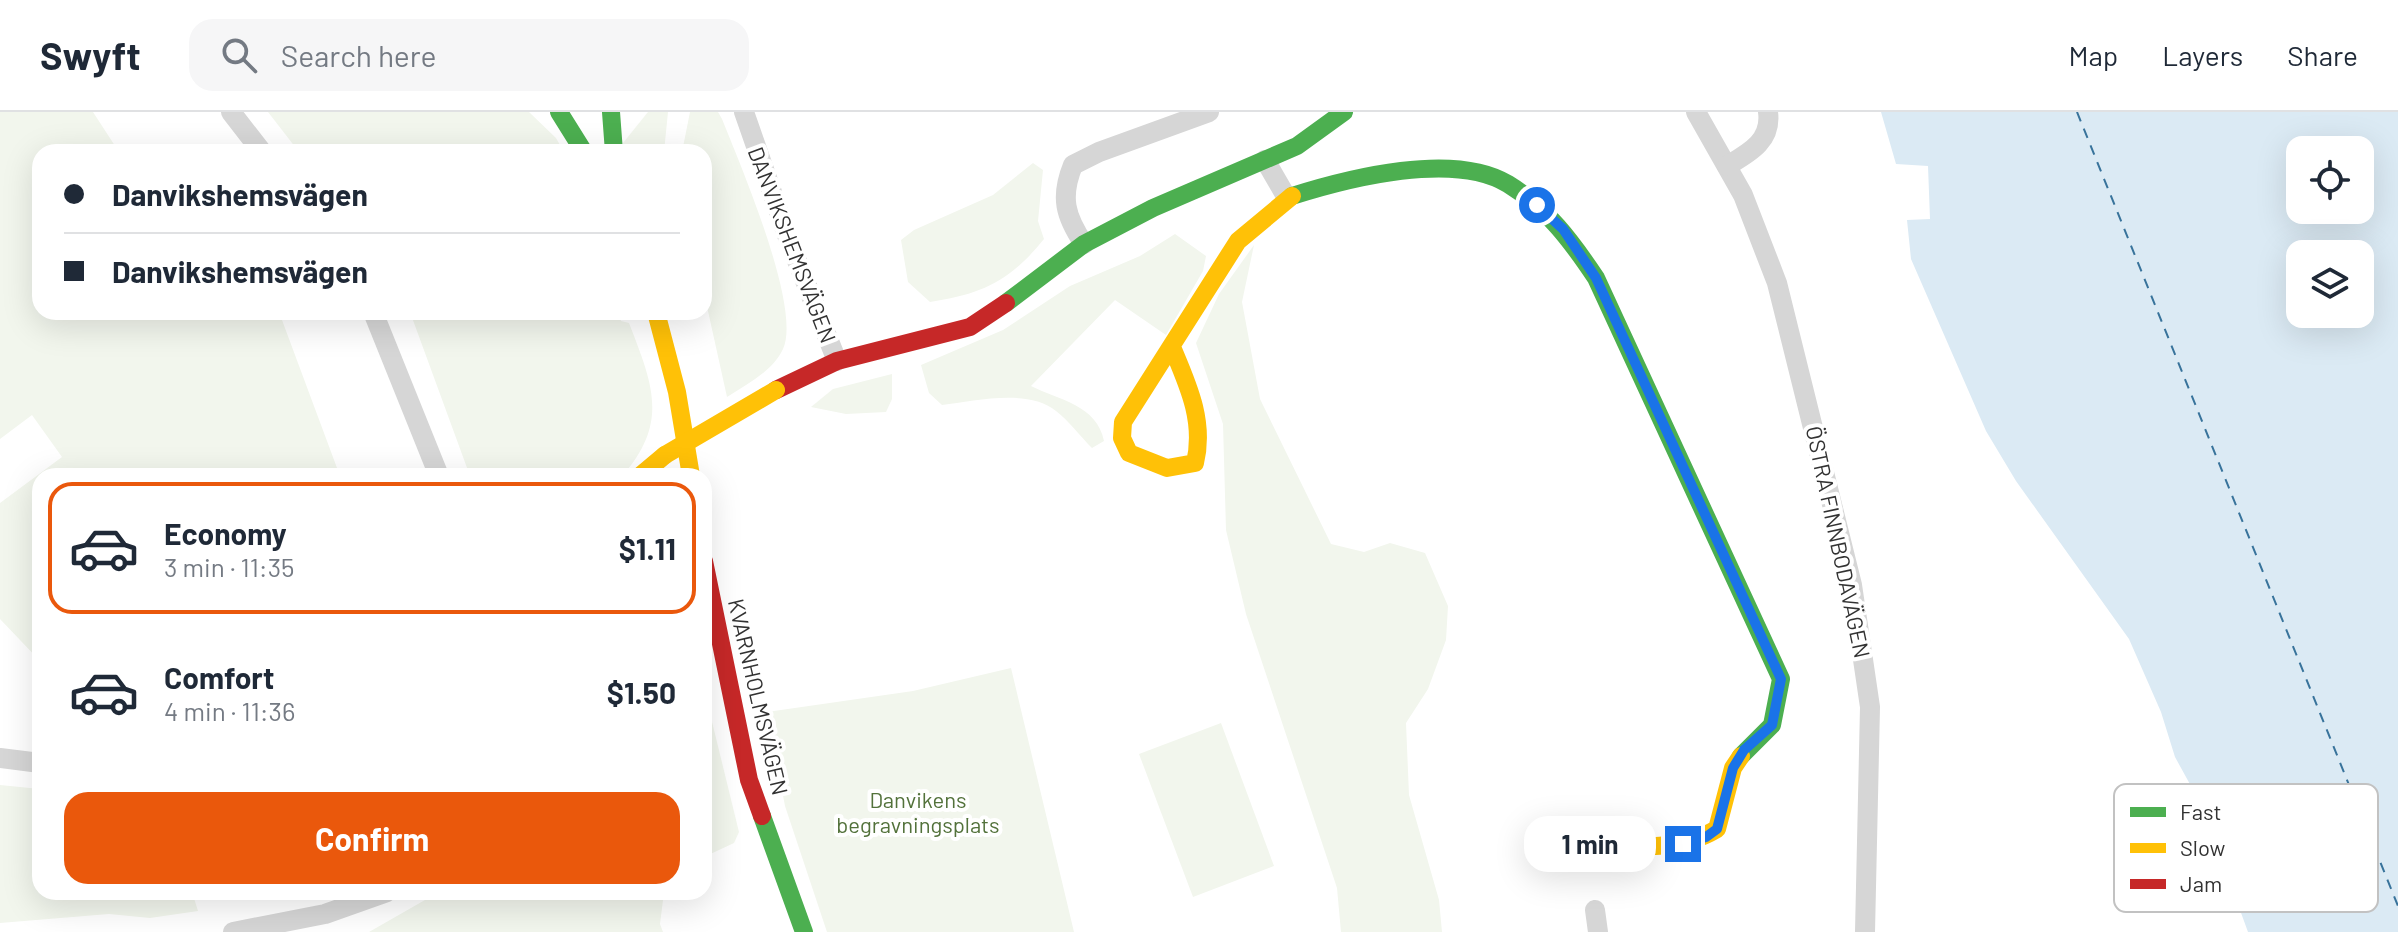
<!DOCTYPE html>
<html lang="en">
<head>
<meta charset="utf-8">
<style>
  body { margin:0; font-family:Barlow,sans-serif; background:#f6f6f7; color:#1f2937; height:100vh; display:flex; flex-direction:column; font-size:30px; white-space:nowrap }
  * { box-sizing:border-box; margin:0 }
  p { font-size:26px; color:#747a83 }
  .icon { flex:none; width:44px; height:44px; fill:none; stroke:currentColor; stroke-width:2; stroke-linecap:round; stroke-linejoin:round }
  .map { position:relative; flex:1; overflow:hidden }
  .details { position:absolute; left:32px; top:356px; width:680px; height:432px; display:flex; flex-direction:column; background:#fff; border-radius:24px; box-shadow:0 8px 32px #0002 }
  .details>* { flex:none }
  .hud { position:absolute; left:32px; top:32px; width:680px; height:176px; border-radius:24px; box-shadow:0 8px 32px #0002; display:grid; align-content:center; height:176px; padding:0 32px; background:#fff }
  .buttons { position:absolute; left:2286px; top:24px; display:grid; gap:16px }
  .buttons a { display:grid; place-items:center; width:88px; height:88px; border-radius:16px; background:#fff; box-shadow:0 8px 32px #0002; font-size:40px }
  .end { position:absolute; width:36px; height:36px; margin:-18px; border:10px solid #1a73e8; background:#fff; box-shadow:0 0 0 4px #fff }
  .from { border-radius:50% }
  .bubble { position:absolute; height:56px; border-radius:24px; background:#fff; box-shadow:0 8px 32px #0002; font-size:26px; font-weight:700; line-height:56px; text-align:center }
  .hud b { display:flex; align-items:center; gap:28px; height:76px; font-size:30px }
  .hud b+b { border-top:2px solid #e0e1e3 }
  .hud i { width:20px; height:20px; background:#1f2937 }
  ul { padding:14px 0 0; list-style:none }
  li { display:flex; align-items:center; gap:24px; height:132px; margin:0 16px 12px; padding:0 16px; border:4px solid transparent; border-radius:24px }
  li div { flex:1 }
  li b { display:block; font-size:30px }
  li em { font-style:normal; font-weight:700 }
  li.on { border-color:#ea580c }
  li>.icon { width:72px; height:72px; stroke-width:1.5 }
  .action { display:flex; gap:16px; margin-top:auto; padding:16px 32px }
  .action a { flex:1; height:92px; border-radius:24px; background:#ea580c; color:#fff; font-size:32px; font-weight:700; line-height:92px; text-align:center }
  header { display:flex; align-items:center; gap:48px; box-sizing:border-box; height:112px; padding:0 40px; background:#fff; border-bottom:2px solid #e0e1e3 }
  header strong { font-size:38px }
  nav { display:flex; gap:44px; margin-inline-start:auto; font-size:28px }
  .search { width:560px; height:72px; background:#f6f6f7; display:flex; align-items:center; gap:20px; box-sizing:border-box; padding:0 28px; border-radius:24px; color:#747a83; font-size:30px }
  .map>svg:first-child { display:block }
</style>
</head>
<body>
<header>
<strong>Swyft</strong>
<div class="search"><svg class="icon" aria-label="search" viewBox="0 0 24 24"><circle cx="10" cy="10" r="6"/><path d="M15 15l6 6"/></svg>Search here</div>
<nav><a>Map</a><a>Layers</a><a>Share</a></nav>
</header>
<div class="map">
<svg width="2398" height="820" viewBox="0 0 2398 820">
  <rect width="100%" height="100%" fill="#fff"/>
  <g fill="#f2f6ed">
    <polygon points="0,0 93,0 119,40 40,40 40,200 279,200 340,364 40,364 40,549 0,507 0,391 62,345 32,303 0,327"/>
    <polygon points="268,0 529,0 556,26 564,40 299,40"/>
    <polygon points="648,0 668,0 664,40 625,40 623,31"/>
    <path d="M690 0H718L722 7C740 52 802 196 783 237 772 260 747 272 727 285L704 181V40H682Z"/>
    <path d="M1033 51 1043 58 1038 109 1044 127C1010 169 983 182 930 190L908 170 901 128 914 118 993 83Z"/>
    <path d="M1175 122 1206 144 1203 159 1166 223 1115 188 1031 274C1059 288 1097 293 1104 329L1092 336C1080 324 1069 309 1056 299 1028 276 975 289 942 293L929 281 921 253 1003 218 1070 174 1140 144Z"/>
    <polygon points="1254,133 1242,190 1260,287 1331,432 1364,440 1390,431 1425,441 1448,494 1446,528 1428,577 1406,611 1409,683 1439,788 1442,820 1341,820 1337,776 1246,502 1226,418 1223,312 1196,231 1219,182"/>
    <path d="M410 200H618L621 209 629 211C652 271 670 310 622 364H470Z"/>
    <polygon points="892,262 892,287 886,300 846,302 811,295 833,277"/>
    <polygon points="1011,556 1074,820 827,820 785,694 767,600 913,579"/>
    <polygon points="704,577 739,720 734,731 704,745"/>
    <polygon points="1221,611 1274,754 1193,785 1139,642"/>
    <polygon points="0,673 40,677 40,780 192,780 198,799 150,806 109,802 0,811"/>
    <polygon points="439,780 664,780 660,812 663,820 369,820"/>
  </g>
  <path fill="#dbeaf4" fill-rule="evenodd" d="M1881 0H2398V820H2248L2232 776 2219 725 2175 645 2161 600 2129 527 2016 369 1986 319 1911 147 1907 108 1930 107 1928 54 1896 52ZM2300 38H2360V98H2300ZM2300 142H2360V202H2300Z"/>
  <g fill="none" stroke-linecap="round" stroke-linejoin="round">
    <polyline stroke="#38739b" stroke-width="2" stroke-dasharray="10 8" stroke-linecap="butt" points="2077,0 2398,794"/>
    <g stroke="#d6d6d6" stroke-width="20">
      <polyline points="231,0 262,40"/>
      <polyline points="744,0 788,126 837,249"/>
      <polyline points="1696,0 1743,83 1777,171 1852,473 1870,595 1865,820"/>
      <polyline points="1265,48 1287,86"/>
      <path d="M1727 54C1749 41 1772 29 1768 0"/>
      <path d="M1084 132C1065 104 1060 85 1073 53L1099 40 1209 0"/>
      <polyline points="373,200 439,364"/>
      <polyline points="0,646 40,651"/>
      <polyline points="1595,798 1598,820"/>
      <polyline points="233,820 325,802 387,780"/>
    </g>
    <g stroke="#4caf50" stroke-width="18">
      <polyline points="559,0 584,40"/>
      <polyline points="611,0 614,40"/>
      <path d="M1292 84C1349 66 1454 39 1508 72 1547 96 1572 130 1596 166L1781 567 1772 613 1741 644"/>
      <polyline points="1006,191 1084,132 1153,96 1297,34 1344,0"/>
      <polyline points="762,704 804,820"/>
    </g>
    <g stroke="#ffc107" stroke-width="18">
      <polyline points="656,200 677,280 691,364"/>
      <path d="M1172 235C1188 273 1205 309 1195 351L1167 356 1129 341 1122 326 1123 310 1238 129 1292 84"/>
      <polyline points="640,364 665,343"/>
      <path d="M1590 729C1635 734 1677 741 1717 717L1733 656 1741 644"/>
    </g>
    <g stroke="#c62828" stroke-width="18">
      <polyline points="776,278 837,249 970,215 1006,191"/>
      <polyline points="704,449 749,668 762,704"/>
    </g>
    <polyline stroke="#ffc107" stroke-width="18" points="665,343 776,278"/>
  </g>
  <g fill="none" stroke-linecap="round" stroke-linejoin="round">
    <polyline stroke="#1a73e8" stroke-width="10" points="1537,93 1563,117 1596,166 1781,567 1772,613 1744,638 1733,656 1717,717 1706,725 1683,732"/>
  </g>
  <g text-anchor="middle" stroke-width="8" stroke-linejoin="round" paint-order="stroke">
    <g font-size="22" fill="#323232" stroke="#fff">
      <text transform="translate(792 133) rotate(69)" y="8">DANVIKSHEMSVÄGEN</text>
      <text transform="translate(1838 430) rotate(78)" y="8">ÖSTRA FINNBODAVÄGEN</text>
      <text transform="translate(758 585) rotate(77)" y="8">KVARNHOLMSVÄGEN</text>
    </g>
    <g font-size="22" fill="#53723b" stroke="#fff">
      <text x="918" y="696">Danvikens<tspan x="918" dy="25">begravningsplats</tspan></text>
    </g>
  </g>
  <rect x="2114" y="672" width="264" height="128" rx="12" fill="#fff" stroke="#c2c2c2" stroke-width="2"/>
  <rect x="2130" y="695" width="36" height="10" fill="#4caf50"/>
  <rect x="2130" y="731" width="36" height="10" fill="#ffc107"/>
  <rect x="2130" y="767" width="36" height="10" fill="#c62828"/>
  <g font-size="22" fill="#323232">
    <text x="2180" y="708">Fast</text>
    <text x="2180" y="744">Slow</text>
    <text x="2180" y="780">Jam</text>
  </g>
</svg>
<div class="buttons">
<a><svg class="icon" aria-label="locate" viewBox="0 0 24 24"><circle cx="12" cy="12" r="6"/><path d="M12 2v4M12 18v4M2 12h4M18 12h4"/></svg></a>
<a><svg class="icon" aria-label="layers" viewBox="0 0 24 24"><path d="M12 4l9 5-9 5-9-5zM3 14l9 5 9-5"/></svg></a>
</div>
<i class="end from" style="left:1537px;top:93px"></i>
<i class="end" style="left:1683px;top:732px"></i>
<div class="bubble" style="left:1524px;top:704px;width:132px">1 min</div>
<div class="hud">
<b><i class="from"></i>Danvikshemsvägen</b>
<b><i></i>Danvikshemsvägen</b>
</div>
<section class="details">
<ul>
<li class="on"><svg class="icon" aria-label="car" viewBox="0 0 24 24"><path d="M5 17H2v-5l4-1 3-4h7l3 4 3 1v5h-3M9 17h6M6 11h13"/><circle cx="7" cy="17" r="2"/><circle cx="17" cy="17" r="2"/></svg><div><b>Economy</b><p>3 min · 11:35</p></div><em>$1.11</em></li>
<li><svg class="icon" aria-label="car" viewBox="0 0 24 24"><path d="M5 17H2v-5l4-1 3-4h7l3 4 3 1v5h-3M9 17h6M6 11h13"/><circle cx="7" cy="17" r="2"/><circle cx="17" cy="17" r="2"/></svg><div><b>Comfort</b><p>4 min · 11:36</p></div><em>$1.50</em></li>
</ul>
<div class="action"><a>Confirm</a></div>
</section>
</div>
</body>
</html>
